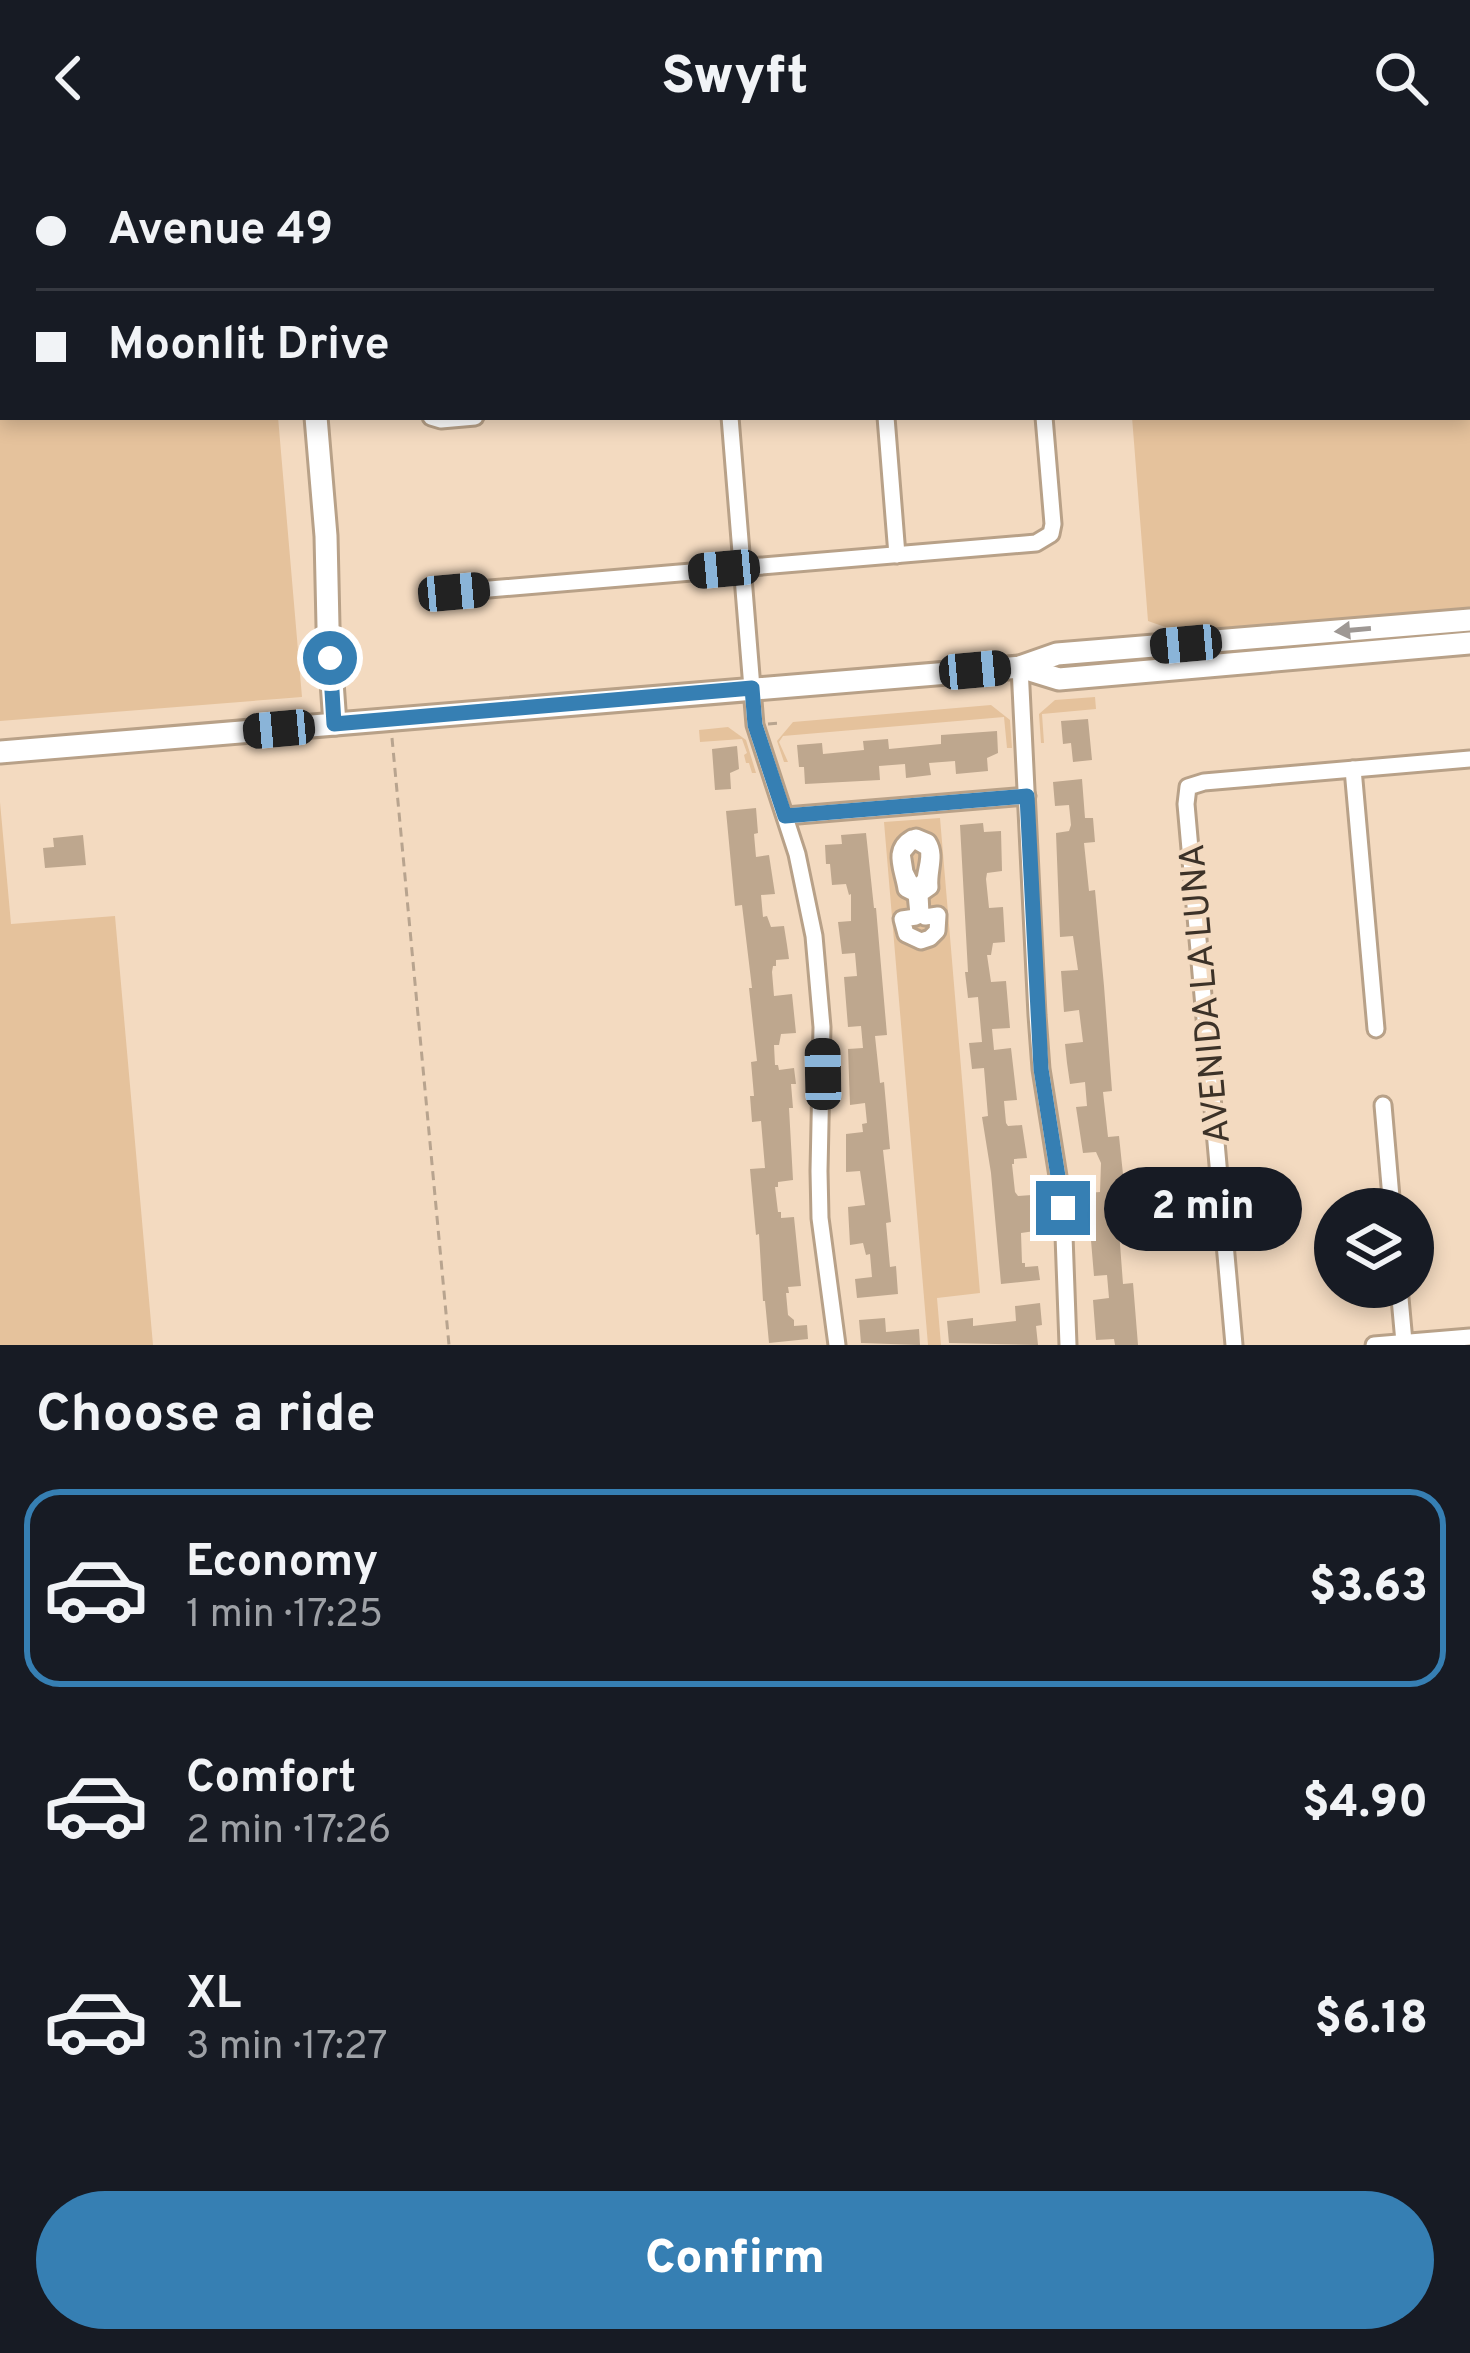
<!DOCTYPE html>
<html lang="en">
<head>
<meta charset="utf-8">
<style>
  body { margin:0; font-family:Overpass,sans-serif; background:#242831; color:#f1f3f6; height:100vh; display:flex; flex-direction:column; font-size:45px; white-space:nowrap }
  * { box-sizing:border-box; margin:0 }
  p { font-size:39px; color:#9ea1a6 }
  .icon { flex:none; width:66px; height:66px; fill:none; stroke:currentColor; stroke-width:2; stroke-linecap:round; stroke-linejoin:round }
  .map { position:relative; height:1189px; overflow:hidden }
  .panel { display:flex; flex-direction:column; background:#171b24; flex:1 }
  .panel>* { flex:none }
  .banner { position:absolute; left:0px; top:0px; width:1470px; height:264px; box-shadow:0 6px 18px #0003; display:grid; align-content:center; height:264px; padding:0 36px; background:#171b24 }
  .fabs { position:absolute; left:1314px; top:1032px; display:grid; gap:24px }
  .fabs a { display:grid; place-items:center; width:120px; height:120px; border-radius:50%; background:#171b24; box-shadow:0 6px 18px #0003; font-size:60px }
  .end { position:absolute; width:54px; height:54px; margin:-27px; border:15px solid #367fb3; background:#fff; box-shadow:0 0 0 6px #fff }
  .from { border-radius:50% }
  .bubble { position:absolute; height:84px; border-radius:42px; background:#171b24; box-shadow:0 6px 18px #0003; font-size:39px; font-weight:800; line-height:84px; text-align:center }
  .car { position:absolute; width:36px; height:72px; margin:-36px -18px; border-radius:15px; box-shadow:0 0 9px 3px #0007; background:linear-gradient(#222 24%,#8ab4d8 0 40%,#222 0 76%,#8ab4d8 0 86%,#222 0) }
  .banner b { display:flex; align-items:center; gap:42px; height:114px; font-size:45px }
  .banner b+b { border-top:3px solid #363941 }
  .banner i { width:30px; height:30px; background:#f1f3f6 }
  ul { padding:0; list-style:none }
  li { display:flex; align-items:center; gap:36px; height:198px; margin:0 24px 18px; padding:0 12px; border:6px solid transparent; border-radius:36px }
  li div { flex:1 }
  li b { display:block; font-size:45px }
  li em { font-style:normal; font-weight:800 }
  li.current { border-color:#367fb3 }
  li>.icon { width:108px; height:108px; stroke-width:1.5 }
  h2 { padding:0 36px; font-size:54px; line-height:144px }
  .cta { display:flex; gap:24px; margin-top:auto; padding:24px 36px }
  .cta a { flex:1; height:138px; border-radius:72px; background:#367fb3; color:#fff; font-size:48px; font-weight:800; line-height:138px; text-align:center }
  header { display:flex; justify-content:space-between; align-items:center; height:156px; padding:0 36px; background:#171b24; font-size:54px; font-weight:800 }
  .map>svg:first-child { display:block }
</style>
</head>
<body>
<header><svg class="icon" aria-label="back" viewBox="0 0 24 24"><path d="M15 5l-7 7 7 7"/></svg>Swyft<svg class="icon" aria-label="search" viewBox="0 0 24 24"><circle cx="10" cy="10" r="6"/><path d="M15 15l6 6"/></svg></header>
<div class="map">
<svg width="1470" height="1189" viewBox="0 0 1470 1189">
  <rect width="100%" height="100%" fill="#f3dac0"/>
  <g fill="#e5c29c">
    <polygon points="0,0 256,0 256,3 3,3 3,261 278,261 302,541 0,565"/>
    <polygon points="1467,18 1470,18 1470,454 1185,478 1148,465 1132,261 1467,261"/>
    <polygon points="1095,541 1096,553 1042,558 1044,587 1041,587 1039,558 1055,544"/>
    <polygon points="991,549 1010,564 1012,592 1007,592 1004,561 783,580 779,586 788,606 784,606 777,585 793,566"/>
    <polygon points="728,571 746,584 756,617 752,617 749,607 746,607 744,599 747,597 742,583 700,586 699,574"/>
    <polygon points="0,646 11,768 115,760 153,1189 0,1189"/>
    <polygon points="940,662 980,1137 937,1142 941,1189 928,1189 884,666"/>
  </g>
  <g fill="#bea78e">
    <polygon points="1088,563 1092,604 1073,606 1071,587 1063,588 1061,565"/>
    <polygon points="997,575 998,597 987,602 988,615 956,618 955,605 929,607 931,619 906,622 905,608 879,610 880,624 805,628 804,611 799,611 797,589 822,587 823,598 864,594 863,585 888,583 889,593 941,588 941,579"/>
    <polygon points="737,590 739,613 730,617 731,633 715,634 712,593"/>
    <polygon points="1082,623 1085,662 1093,662 1095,686 1084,687 1089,735 1095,734 1104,830 1112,935 1103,936 1108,981 1119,980 1126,1047 1117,1048 1123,1128 1133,1127 1138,1189 1115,1189 1114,1183 1096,1184 1093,1144 1109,1142 1107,1119 1094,1120 1087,1037 1100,1036 1101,1007 1096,996 1083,997 1076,951 1087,950 1085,926 1070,928 1067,907 1065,888 1083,886 1079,854 1064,856 1061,815 1078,814 1073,780 1060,781 1056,677 1069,675 1071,669 1069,649 1055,650 1053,626"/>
    <polygon points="756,652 758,677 754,678 756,701 769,699 775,738 761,739 763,761 767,760 771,771 784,770 787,789 789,803 776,804 776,810 773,810 772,816 774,840 792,838 796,877 781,878 779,889 774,889 775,909 778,909 779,914 794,912 796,928 791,928 793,952 789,952 793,1024 778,1026 778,1031 775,1031 778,1056 781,1056 781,1062 794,1061 801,1130 788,1131 789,1137 786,1137 788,1159 794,1164 794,1170 807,1169 808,1183 769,1187 765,1145 763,1145 759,1078 756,1079 750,1013 765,1012 761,965 752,966 750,940 754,940 751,906 757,905 749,832 752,832 742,749 735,750 726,655"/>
    <polygon points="983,667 984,676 1001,675 1002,715 987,717 986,723 989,752 1003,751 1005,786 993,787 991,799 987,799 991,826 1006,825 1010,872 992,873 994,894 1011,892 1017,944 1004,945 1006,967 1008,970 1022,969 1027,1002 1014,1003 1014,1008 1012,1008 1015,1036 1018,1040 1032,1039 1035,1075 1021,1077 1022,1107 1025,1107 1025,1111 1038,1110 1040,1124 1001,1128 991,1017 982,961 988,960 984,912 972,913 969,887 982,886 978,841 968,842 965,816 968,816 960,669"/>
    <polygon points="866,677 874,752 876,752 887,879 875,880 880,927 884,926 890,993 883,994 891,1066 886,1067 890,1111 896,1110 898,1138 857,1142 855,1123 872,1121 870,1098 866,1099 863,1087 850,1089 848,1051 865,1049 860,1015 846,1016 846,978 863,976 862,968 867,967 865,947 850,949 848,893 863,892 861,870 848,871 844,821 857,820 855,797 842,798 838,766 851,765 851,738 849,739 846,728 832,729 830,708 826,708 825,689 842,688 841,679"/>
    <polygon points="83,679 86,709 45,712 43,692 54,691 53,682"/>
    <polygon points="1040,1147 1042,1169 1036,1170 1038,1189 949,1187 947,1165 973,1162 973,1170 1016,1165 1015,1150"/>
    <polygon points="885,1162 886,1176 919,1173 920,1189 861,1187 859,1164"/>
  </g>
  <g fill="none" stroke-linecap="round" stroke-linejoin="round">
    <defs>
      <g id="street">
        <polyline points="402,0 402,3"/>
        <polyline points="555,0 555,3"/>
        <polyline points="709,0 710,3"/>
        <polyline points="864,0 864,3"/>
        <polyline points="1020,0 1020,3"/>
        <polyline points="1190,0 1190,3"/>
        <polyline points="1343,0 1344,3"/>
        <polyline points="431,261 441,264 475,261"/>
        <polyline points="730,261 755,569 797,698 814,780 822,871 819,1015 820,1062 837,1189"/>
        <polyline points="886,261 897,399"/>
        <polyline points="454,436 1036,387 1051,378 1053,368 1044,261"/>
        <polyline points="1020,511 1037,859 1041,913 1063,1052 1068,1189"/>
        <polyline points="1353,613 1376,873"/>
        <polyline points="786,660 1027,640"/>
        <path d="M916 681 928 686C937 700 928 715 930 731L920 738 921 758 925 761 938 759 937 775 930 782 921 785 906 778 902 763 916 761 918 758 916 738 906 733C903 713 891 694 912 682V685L902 697 905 716 912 730 917 731 925 724C926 713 931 702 928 692L916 685Z"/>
        <polyline points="1383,949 1392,1053"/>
        <polyline points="1399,1131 1404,1186"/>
        <polyline points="1234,1189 1186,648 1188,631 1204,626 1470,603"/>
        <polyline points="1374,1189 1470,1181"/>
      </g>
      <g id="secondary">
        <polyline points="295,0 295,3"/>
        <polyline points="316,261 326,380 328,470 335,568"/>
        <polyline points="1020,511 1059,523 1470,487"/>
        <polyline points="0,596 1020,511 1057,498 1470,464"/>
      </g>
    </defs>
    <use href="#street" stroke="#b8a188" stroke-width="21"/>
    <use href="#secondary" stroke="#b8a188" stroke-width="27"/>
    <g stroke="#b8a48f" stroke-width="3" stroke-dasharray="9 6" stroke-linecap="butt">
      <polyline points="768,568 781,567"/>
      <polyline points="392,582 449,1189"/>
    </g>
    <use href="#street" stroke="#fff" stroke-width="15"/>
    <use href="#secondary" stroke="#fff" stroke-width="21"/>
  </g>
  <defs><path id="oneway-solid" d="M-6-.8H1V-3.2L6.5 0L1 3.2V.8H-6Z" transform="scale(3)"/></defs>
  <use fill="#9e9894" href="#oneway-solid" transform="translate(1353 474) rotate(175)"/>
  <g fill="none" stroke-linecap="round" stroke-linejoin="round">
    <polyline stroke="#367fb3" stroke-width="15" points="330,502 334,568 752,532 755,569 785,660 1027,640 1041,913 1063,1052"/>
  </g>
  <g text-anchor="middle" stroke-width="9" stroke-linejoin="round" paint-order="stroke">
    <g font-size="36" fill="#3c3228" stroke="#f3dac0">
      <text transform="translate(1203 838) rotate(-95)" y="13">AVENIDA LA LUNA</text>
    </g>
  </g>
</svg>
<div class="fabs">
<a><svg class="icon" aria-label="layers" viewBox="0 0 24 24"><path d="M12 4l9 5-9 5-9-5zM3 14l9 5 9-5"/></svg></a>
</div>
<i class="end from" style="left:330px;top:502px"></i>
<i class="end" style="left:1063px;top:1052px"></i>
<div class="bubble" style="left:1104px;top:1011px;width:198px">2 min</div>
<i class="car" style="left:724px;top:413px;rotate:265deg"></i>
<i class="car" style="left:454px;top:436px;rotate:85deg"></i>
<i class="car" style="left:1186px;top:488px;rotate:265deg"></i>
<i class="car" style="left:975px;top:514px;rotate:85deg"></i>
<i class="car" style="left:279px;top:573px;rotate:265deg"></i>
<i class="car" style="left:823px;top:918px;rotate:359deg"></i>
<div class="banner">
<b><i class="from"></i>Avenue 49</b>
<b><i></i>Moonlit Drive</b>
</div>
</div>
<section class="panel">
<h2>Choose a ride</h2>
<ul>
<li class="current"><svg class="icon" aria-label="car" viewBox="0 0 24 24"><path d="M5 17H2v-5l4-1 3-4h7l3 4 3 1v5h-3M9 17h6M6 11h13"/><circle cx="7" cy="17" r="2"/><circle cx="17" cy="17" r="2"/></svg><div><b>Economy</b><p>1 min · 17:25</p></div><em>$3.63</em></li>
<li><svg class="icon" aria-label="car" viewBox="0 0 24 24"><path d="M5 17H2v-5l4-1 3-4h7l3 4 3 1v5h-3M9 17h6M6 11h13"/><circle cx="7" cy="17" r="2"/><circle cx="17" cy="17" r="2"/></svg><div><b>Comfort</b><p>2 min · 17:26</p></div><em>$4.90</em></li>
<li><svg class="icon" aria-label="car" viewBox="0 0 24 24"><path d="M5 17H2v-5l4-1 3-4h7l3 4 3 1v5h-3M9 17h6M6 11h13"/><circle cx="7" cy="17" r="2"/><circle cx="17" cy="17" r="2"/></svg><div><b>XL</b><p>3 min · 17:27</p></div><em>$6.18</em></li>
</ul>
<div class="cta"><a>Confirm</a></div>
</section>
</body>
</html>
